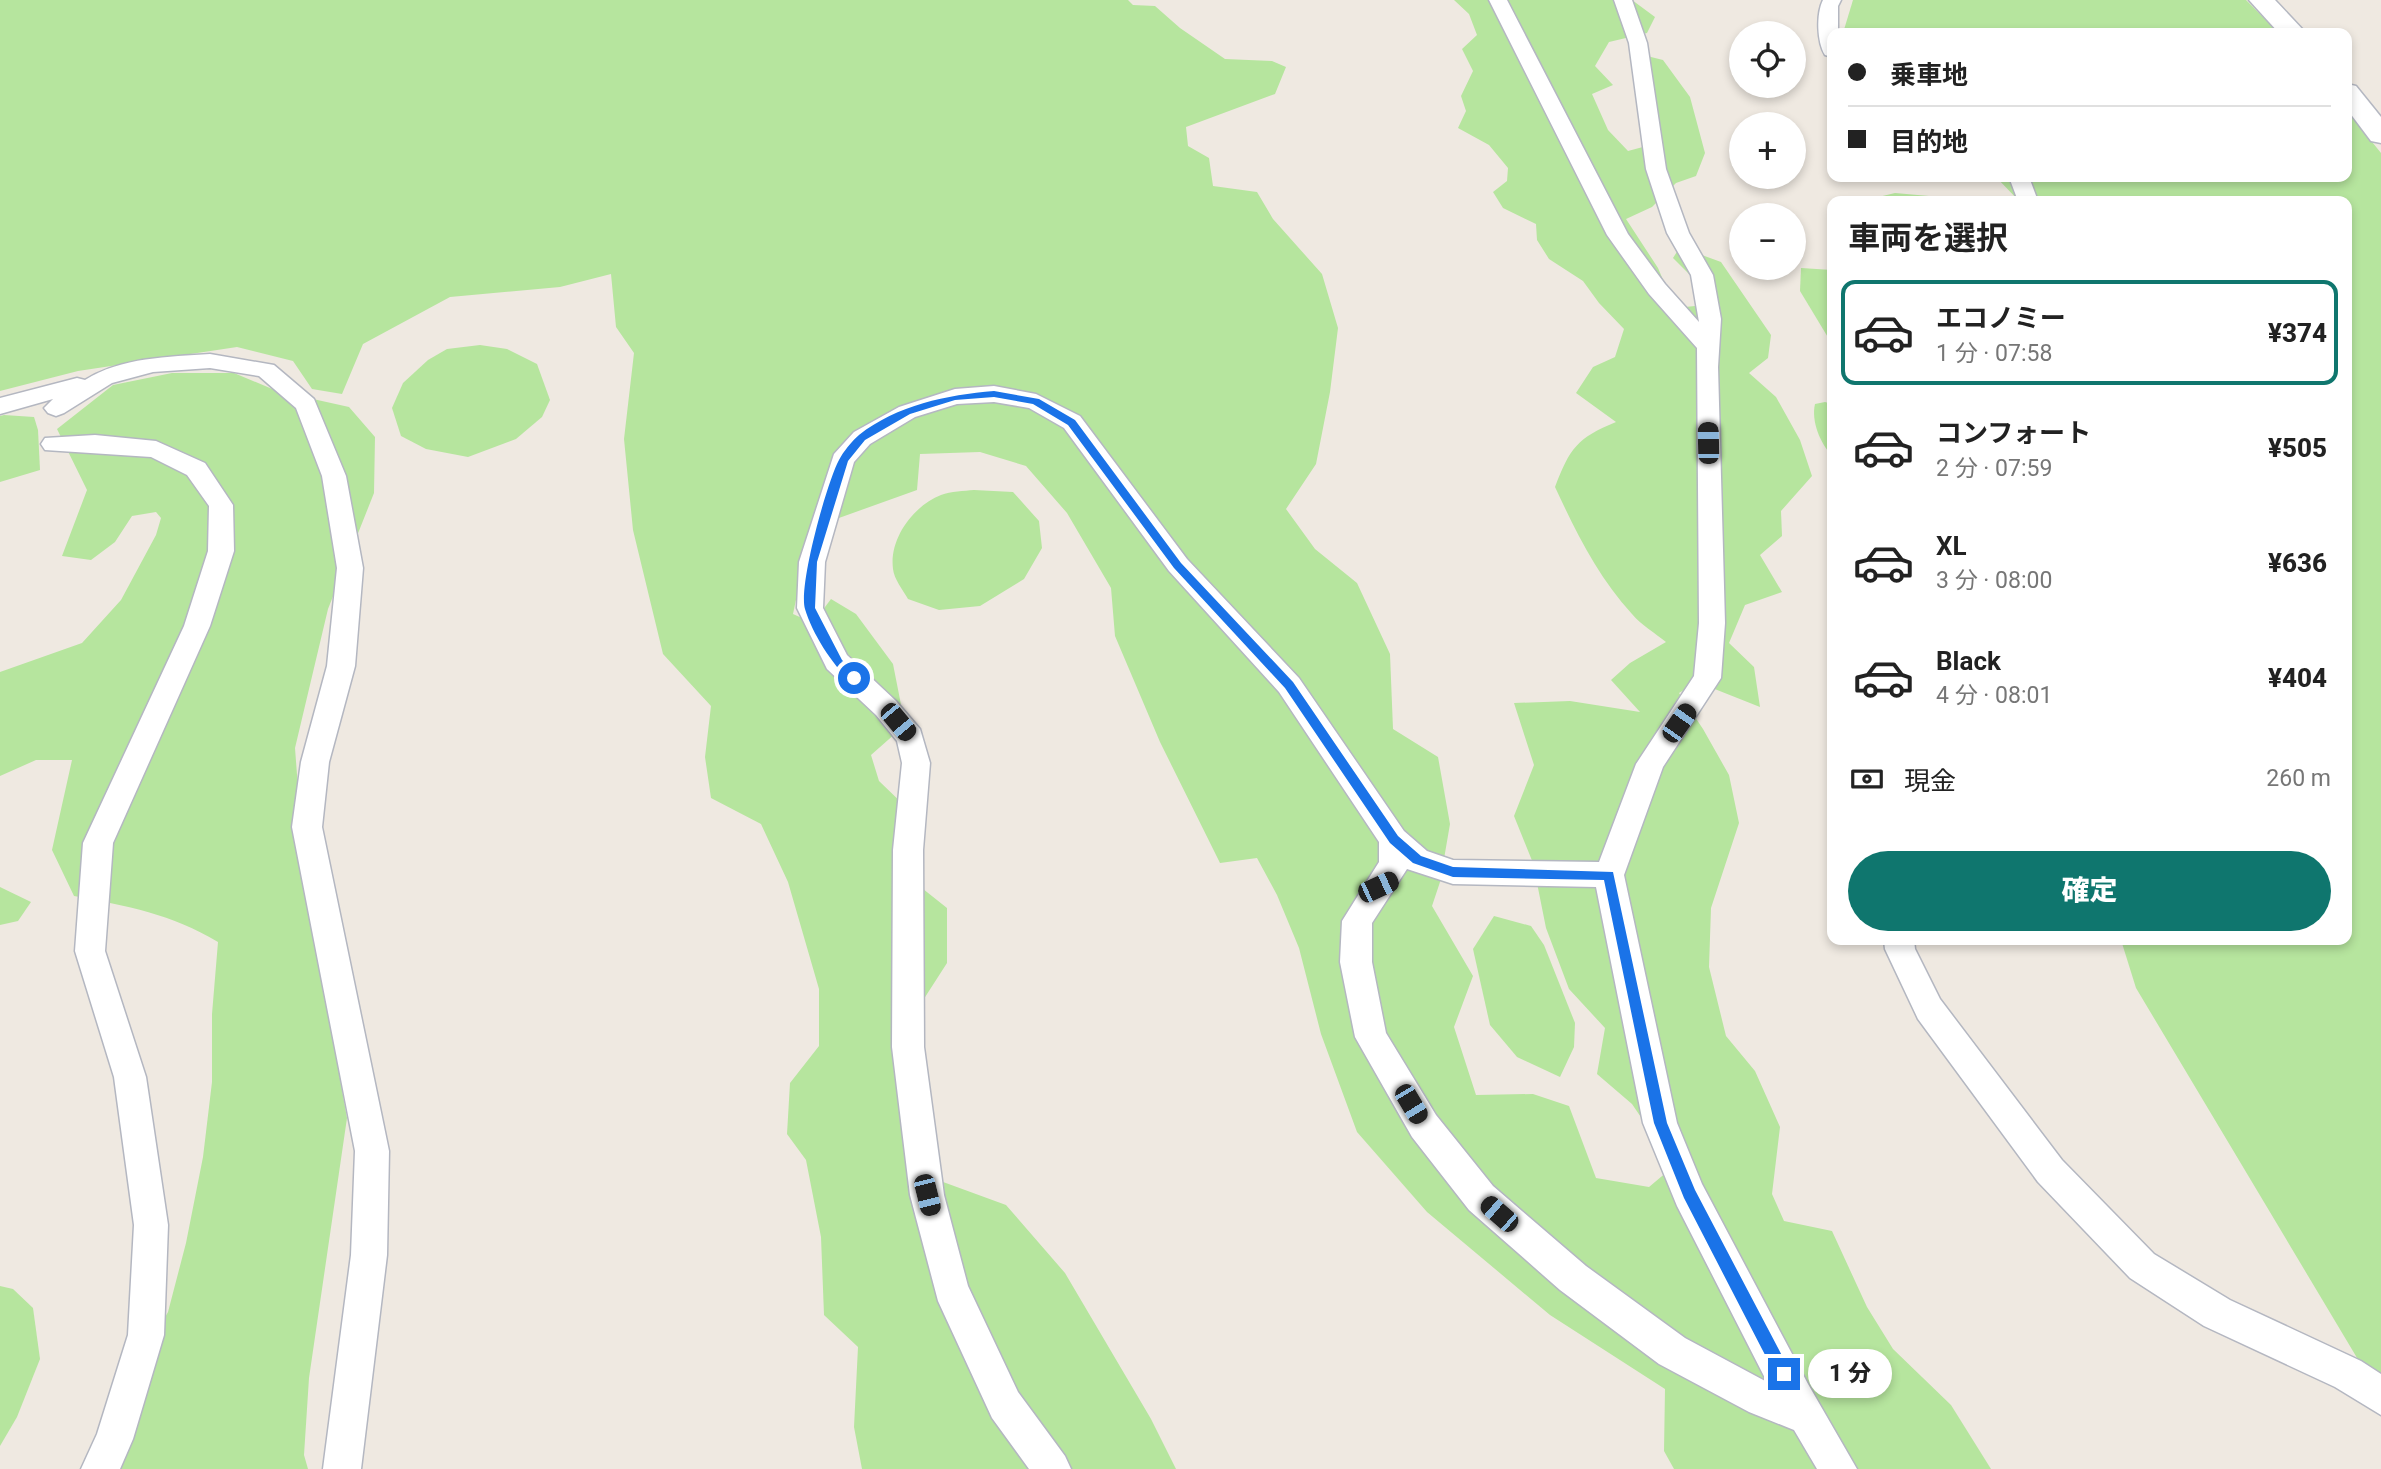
<!DOCTYPE html>
<html lang="ja">
<head>
<meta charset="utf-8">
<style>
  body { margin:0; font-family:Roboto,"Noto Sans JP",sans-serif; background:#f6f6f6; color:#222; height:100vh; display:flex; flex-direction:column; font-size:26px; white-space:nowrap }
  * { box-sizing:border-box; margin:0 }
  p { font-size:23px; color:#767676 }
  .icon { flex:none; width:38px; height:38px; fill:none; stroke:currentColor; stroke-width:2; stroke-linecap:round; stroke-linejoin:round }
  .map { position:relative; flex:1; overflow:hidden }
  .details { position:absolute; left:1827px; top:196px; width:525px; height:749px; display:flex; flex-direction:column; background:#fff; border-radius:14px; box-shadow:0 4px 10px #0003 }
  .details>* { flex:none }
  .guide { position:absolute; left:1827px; top:28px; width:525px; height:154px; border-radius:14px; box-shadow:0 4px 10px #0003; display:grid; align-content:center; height:154px; padding:0 21px; background:#fff }
  .buttons { position:absolute; left:1729px; top:21px; display:grid; gap:14px }
  .buttons a { display:grid; place-items:center; width:77px; height:77px; border-radius:50%; background:#fff; box-shadow:0 4px 10px #0003; font-size:35px }
  .end { position:absolute; width:32px; height:32px; margin:-16px; border:9px solid #1a73e8; background:#fff; box-shadow:0 0 0 4px #fff }
  .from { border-radius:50% }
  .bubble { position:absolute; height:49px; border-radius:24px; background:#fff; box-shadow:0 4px 10px #0003; font-size:23px; font-weight:800; line-height:49px; text-align:center }
  .car { position:absolute; width:21px; height:42px; margin:-21px -10px; border-radius:9px; box-shadow:0 0 5px 2px #0007; background:linear-gradient(#222 24%,#8ab4d8 0 40%,#222 0 76%,#8ab4d8 0 86%,#222 0) }
  .guide b { display:flex; align-items:center; gap:24px; height:66px; font-size:26px }
  .guide b+b { border-top:2px solid #e0e0e0 }
  .guide i { width:18px; height:18px; background:#222 }
  ul { padding:0; list-style:none }
  li { display:flex; align-items:center; gap:21px; height:105px; margin:0 14px 10px; padding:0 7px; border:4px solid transparent; border-radius:14px }
  li div { flex:1 }
  li b { display:block; font-size:26px }
  li em { font-style:normal; font-weight:800 }
  li.selected { border-color:#0f766e }
  li>.icon { width:63px; height:63px; stroke-width:1.5 }
  h2 { padding:0 21px; font-size:32px; line-height:84px }
  .pay { display:flex; align-items:center; gap:18px; height:77px; padding:0 21px; font-size:26px }
  .pay p { margin-inline-start:auto }
  .primary-button { display:flex; gap:14px; margin-top:auto; padding:14px 21px }
  .primary-button a { flex:1; height:80px; border-radius:42px; background:#0f766e; color:#fff; font-size:28px; font-weight:800; line-height:80px; text-align:center }
  .map>svg:first-child { display:block }
</style>
</head>
<body>
<div class="map">
<svg width="2381" height="1469" viewBox="0 0 2381 1469">
  <rect width="100%" height="100%" fill="#efe9e1"/>
  <g fill="#b6e59e">
    <path d="M0 0H1128L1133 5 1155 6 1180 28 1225 59 1272 61 1286 67 1275 94 1186 127 1188 146 1209 158 1213 186 1257 192 1273 219 1322 274 1338 328 1330 392 1316 464 1286 509 1315 549 1357 583 1390 654 1393 729 1438 757 1450 824 1440 882 1432 906 1473 976 1454 1027 1476 1095 1533 1094 1569 1106 1596 1178 1649 1187 1674 1166 1632 1104 1597 1074 1605 1028 1569 989 1546 928 1533 863 1514 816 1534 765 1514 703 1570 701 1640 712 1611 680 1630 663 1666 642C1655 633 1641 625 1632 614 1598 577 1576 532 1555 487 1570 448 1577 438 1616 422L1576 393 1593 367 1615 357 1624 329 1599 303 1583 281 1549 259 1537 240 1536 224 1503 208 1493 192 1507 181 1508 168 1489 145 1458 128 1466 111 1461 96 1473 71 1462 49 1477 35 1469 14 1454 0H1632L1655 17 1647 33 1609 42 1595 66 1613 85 1592 94 1608 130 1628 151 1654 144 1639 54 1663 60 1690 97 1705 153 1696 176 1676 183 1652 207 1626 219 1658 268 1675 308 1705 305 1704 289 1673 258 1680 247 1721 262 1771 335 1768 358 1749 373 1776 397 1800 440 1812 476 1781 511 1782 536 1760 555 1782 592 1745 605 1729 643 1754 667 1760 707 1697 682 1679 693 1703 729 1729 775 1739 823 1711 908 1709 967 1726 1036 1755 1071 1780 1127 1772 1194 1784 1221 1832 1231 1867 1307 1893 1349 1951 1405 1991 1469H1674L1664 1451 1665 1389 1550 1315 1427 1212 1357 1132 1321 1034 1299 948 1277 895 1257 858 1220 863 1160 742 1115 636 1111 588 1067 513 1026 466 980 452 920 454 917 490 811 528 793 614 813 623 831 599 856 614 893 664 905 725 871 755 879 781 907 808 903 873 947 908V963L891 1050 924 1175 1006 1205 1065 1273 1151 1419 1176 1469H862L854 1427 858 1347 824 1315 821 1237 806 1160 787 1134 790 1083 819 1046V989L788 882 761 824 711 798 705 757 711 706 663 654 633 530 624 439 634 353 616 327 611 274 560 287 450 297 363 344 342 394 312 389 293 361 237 347 78 371 0 391Z"/>
    <polygon points="1853,0 2246,0 2279,33 1843,33"/>
    <polygon points="2347,111 2381,153 2381,1398 2136,988 2121,940 2347,940 2347,201 2019,201 1996,177 2347,177"/>
    <polygon points="1895,193 1929,196 1941,201 1862,201"/>
    <polygon points="1801,268 1832,270 1832,344 1800,291"/>
    <polygon points="480,345 507,349 537,364 550,400 542,417 516,439 468,457 426,449 401,436 392,408 403,383 428,360 447,349"/>
    <path d="M172 373H234L277 391 349 407 375 437 374 493 328 609 295 748 305 881 347 1118 309 1378 304 1455 308 1469H80L168 1312 186 1243 203 1157 212 1082V1014L218 942C172 914 127 906 74 896L52 850 72 760H36L0 776V672L82 643 121 600 156 535 161 518 156 512 132 516 115 542 91 560 62 556 87 490 57 429 113 385Z"/>
    <path d="M1825 402 1832 404V456C1820 443 1811 421 1815 404Z"/>
    <polygon points="4,415 34,417 38,430 40,470 0,482 0,416"/>
    <path d="M974 490 1013 492 1039 521 1042 548 1024 579 980 606 939 610 908 599C903 590 894 579 893 569 889 539 913 506 941 495 951 491 964 491 974 490Z"/>
    <polygon points="0,887 31,902 18,921 0,925"/>
    <polygon points="1494,916 1531,926 1544,945 1575,1023 1574,1047 1560,1077 1517,1057 1490,1025 1473,949"/>
    <polygon points="0,1286 13,1289 33,1308 40,1359 17,1417 0,1446"/>
  </g>
  <g fill="none" stroke-linecap="round" stroke-linejoin="round">
    <defs>
      <g id="service">
        <path d="M1489 0H1507L1628 234 1665 284 1699 322 1691 275 1667 233 1646 169 1629 43 1614 0H1632L1647 43 1666 169 1689 233 1713 275 1721 319 1718 367 1725 623 1721 678 1663 767 1624 875 1677 1123 1702 1184 1808 1384 1857 1469H1817L1794 1430 1749 1412 1659 1364 1560 1290 1469 1210 1412 1137 1355 1037 1340 962 1342 921 1379 862V842L1279 692 1169 571 1064 428 1029 408 994 402 957 404 915 417 870 444 854 462 825 562 823 608 847 655 896 701 920 729 930 763 923 850 924 1047 944 1195 968 1286 1018 1392 1065 1456 1071 1469H1029L992 1418 938 1301 910 1195 892 1047 893 850 902 763 897 741 876 715 827 669 797 608 799 562 834 454 854 432 899 407 955 389 994 386 1036 394 1080 416 1187 559 1299 678 1404 831 1427 851 1453 860 1599 862 1636 764 1694 676 1699 623 1697 348 1649 294 1607 235ZM1407 869 1453 884 1596 887 1643 1123 1677 1206 1767 1382 1685 1338 1586 1266 1493 1186 1436 1115 1386 1033 1372 962V923Z"/>
        <path d="M1823 0H1841L1838 6V33H1832V57L1825 55C1817 42 1816 14 1823 0Z"/>
        <polygon points="2009,177 2029,177 2038,201 2018,201"/>
        <path d="M210 354 274 365 314 399 346 476 363 568 355 666 329 762 322 827 389 1151 387 1255 361 1469H323L351 1255 355 1151 292 827 301 762 327 666 337 568 322 476 296 408 259 376 210 368 153 372 112 383 64 413 56 416 48 413 44 408 53 399 0 414V398L77 378 85 380C121 357 169 357 210 354Z"/>
        <polygon points="95,435 156,441 205,463 233,505 234,551 210,626 113,843 105,951 146,1077 168,1225 164,1335 133,1439 120,1469 81,1469 97,1434 128,1335 134,1225 114,1077 75,951 83,843 184,626 208,551 209,506 187,475 151,457 45,450 41,444 45,438"/>
        <polygon points="1884,940 1914,940 1915,949 1940,999 2062,1160 2154,1254 2230,1300 2361,1361 2381,1374 2381,1415 2335,1387 2204,1326 2130,1278 2038,1182 1918,1019 1885,949"/>
      </g>
      <g id="minor">
        <polygon points="2249,0 2275,0 2306,33 2279,33"/>
        <polygon points="2347,84 2356,86 2381,117 2381,143 2371,141 2347,109"/>
      </g>
    </defs>
    <use href="#service" stroke="#b4b7c1" stroke-width="3"/>
    <use href="#minor" stroke="#b4b7c1" stroke-width="3"/>
    <use href="#service" fill="#fff" fill-rule="evenodd"/>
    <use href="#minor" fill="#fff" fill-rule="evenodd"/>
  </g>
  <path fill="#1a73e8" d="M994 391 1039 399 1075 420 1181 563 1293 682 1398 836 1421 856 1453 867 1613 872 1667 1123 1695 1190 1789 1369 1791 1374 1789 1380 1784 1382 1778 1380 1684 1198 1654 1123 1604 880 1453 877 1413 863 1390 843 1285 688 1174 568 1068 425 1033 404 994 397 955 400 910 414 865 440 848 461 817 562 815 608 842 660 858 675V681H850C832 664 812 633 805 609 798 586 827 482 839 460 843 452 852 441 859 435 897 405 947 395 994 391Z"/>
</svg>
<div class="buttons">
<a><svg class="icon" aria-label="locate" viewBox="0 0 24 24"><circle cx="12" cy="12" r="6"/><path d="M12 2v4M12 18v4M2 12h4M18 12h4"/></svg></a>
<a>+</a>
<a>−</a>
</div>
<i class="end from" style="left:854px;top:678px"></i>
<i class="end" style="left:1784px;top:1374px"></i>
<div class="bubble" style="left:1808px;top:1349px;width:84px">1 分</div>
<i class="car" style="left:1708px;top:443px;rotate:359deg"></i>
<i class="car" style="left:898px;top:722px;rotate:140deg"></i>
<i class="car" style="left:1679px;top:723px;rotate:35deg"></i>
<i class="car" style="left:1378px;top:887px;rotate:65deg"></i>
<i class="car" style="left:1411px;top:1104px;rotate:149deg"></i>
<i class="car" style="left:927px;top:1195px;rotate:166deg"></i>
<i class="car" style="left:1499px;top:1214px;rotate:311deg"></i>
<div class="guide">
<b><i class="from"></i>乗車地</b>
<b><i></i>目的地</b>
</div>
<section class="details">
<h2>車両を選択</h2>
<ul>
<li class="selected"><svg class="icon" aria-label="car" viewBox="0 0 24 24"><path d="M5 17H2v-5l4-1 3-4h7l3 4 3 1v5h-3M9 17h6M6 11h13"/><circle cx="7" cy="17" r="2"/><circle cx="17" cy="17" r="2"/></svg><div><b>エコノミー</b><p>1 分 · 07:58</p></div><em>¥374</em></li>
<li><svg class="icon" aria-label="car" viewBox="0 0 24 24"><path d="M5 17H2v-5l4-1 3-4h7l3 4 3 1v5h-3M9 17h6M6 11h13"/><circle cx="7" cy="17" r="2"/><circle cx="17" cy="17" r="2"/></svg><div><b>コンフォート</b><p>2 分 · 07:59</p></div><em>¥505</em></li>
<li><svg class="icon" aria-label="car" viewBox="0 0 24 24"><path d="M5 17H2v-5l4-1 3-4h7l3 4 3 1v5h-3M9 17h6M6 11h13"/><circle cx="7" cy="17" r="2"/><circle cx="17" cy="17" r="2"/></svg><div><b>XL</b><p>3 分 · 08:00</p></div><em>¥636</em></li>
<li><svg class="icon" aria-label="car" viewBox="0 0 24 24"><path d="M5 17H2v-5l4-1 3-4h7l3 4 3 1v5h-3M9 17h6M6 11h13"/><circle cx="7" cy="17" r="2"/><circle cx="17" cy="17" r="2"/></svg><div><b>Black</b><p>4 分 · 08:01</p></div><em>¥404</em></li>
</ul>
<div class="pay"><svg class="icon" aria-label="cash" viewBox="0 0 24 24"><path d="M3 7h18v10H3z"/><circle cx="12" cy="12" r="2"/></svg>現金<p>260 m</p></div>
<div class="primary-button"><a>確定</a></div>
</section>
</div>
</body>
</html>
